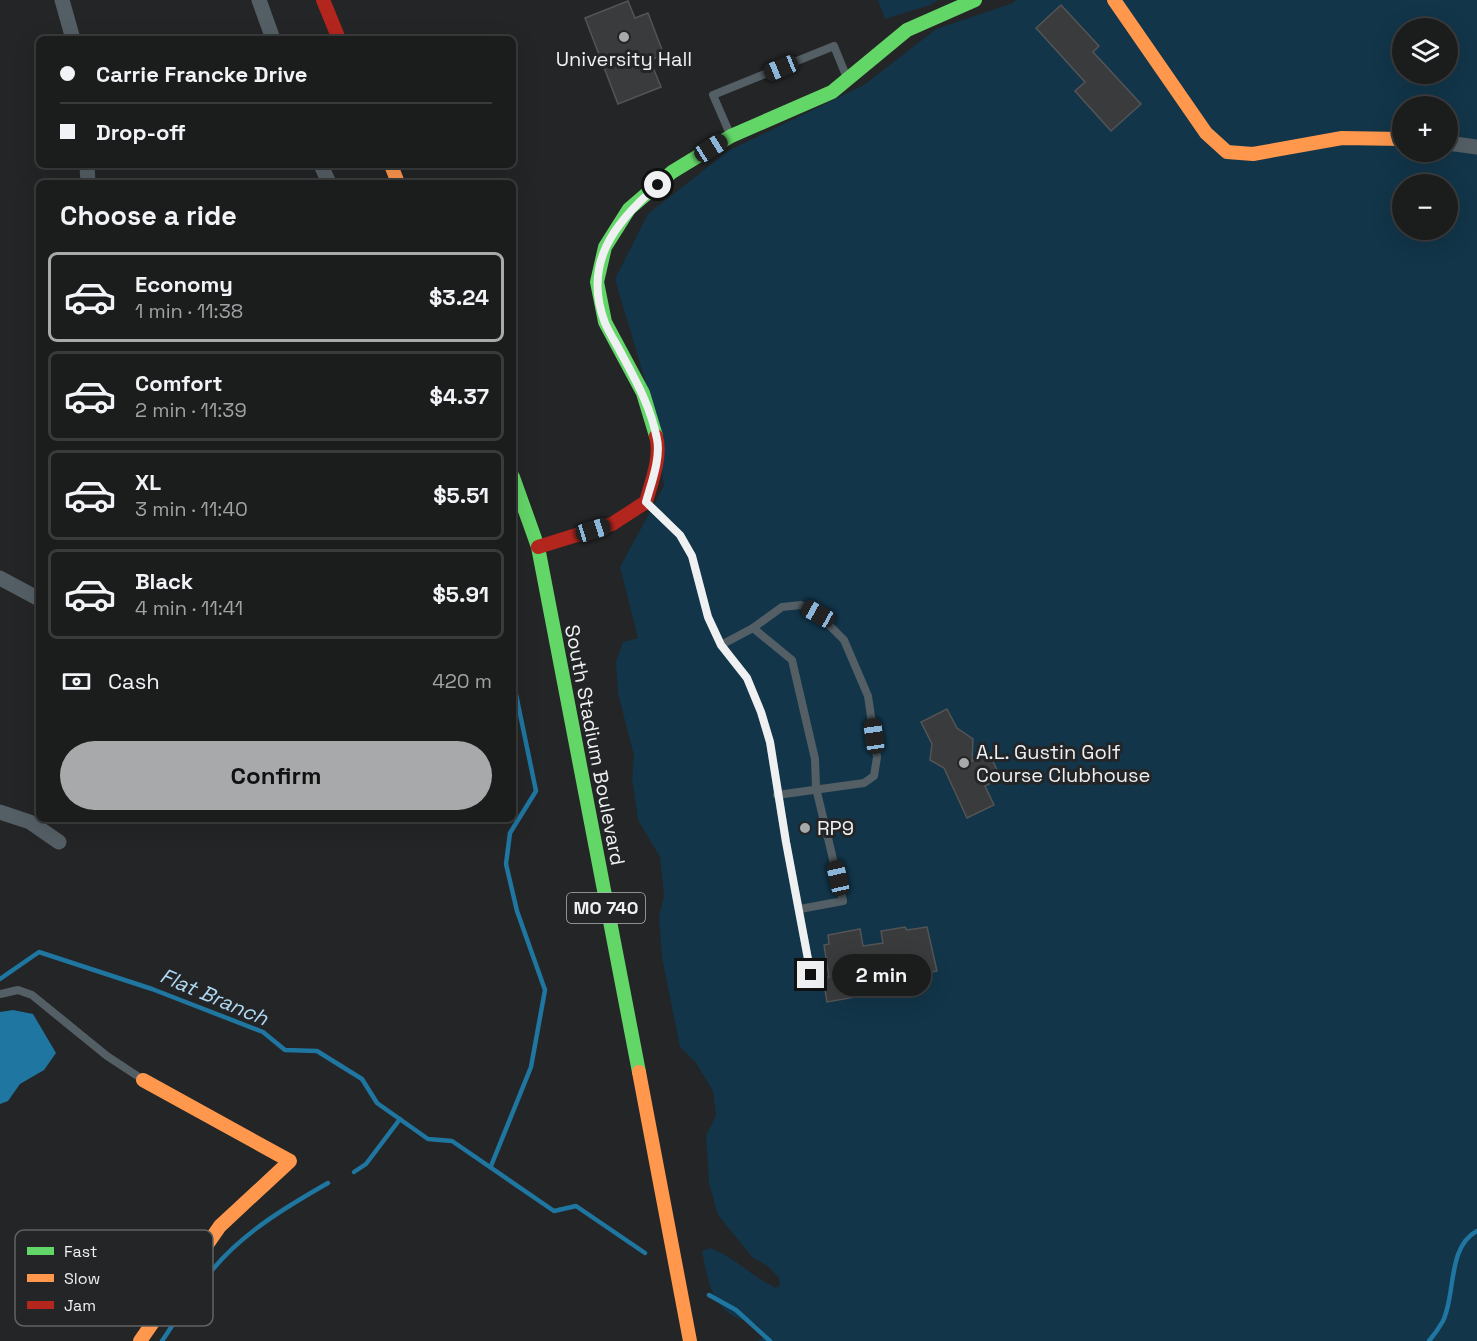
<!DOCTYPE html>
<html lang="en">
<head>
<meta charset="utf-8">
<style>
  body { margin:0; font-family:"Space Grotesk",sans-serif; background:#282929; color:#f1f3f6; height:100vh; display:flex; flex-direction:column; font-size:22px; white-space:nowrap }
  * { box-sizing:border-box; margin:0 }
  p { font-size:20px; color:#a0a1a3 }
  .icon { flex:none; width:33px; height:33px; fill:none; stroke:currentColor; stroke-width:2; stroke-linecap:round; stroke-linejoin:round }
  .map { position:relative; flex:1; overflow:hidden }
  .side { position:absolute; left:36px; top:180px; width:480px; height:642px; display:flex; flex-direction:column; background:#1b1c1c; border-radius:9px; box-shadow:0 6px 24px #0002,0 0 0 2px #393a3b }
  .side>* { flex:none }
  .top-card { position:absolute; left:36px; top:36px; width:480px; height:132px; border-radius:9px; box-shadow:0 6px 24px #0002,0 0 0 2px #393a3b; display:grid; align-content:center; height:132px; padding:0 24px; background:#1b1c1c }
  .fabs { position:absolute; left:1392px; top:18px; display:grid; gap:12px }
  .fabs a { display:grid; place-items:center; width:66px; height:66px; border-radius:50%; background:#1b1c1c; box-shadow:0 6px 24px #0002,0 0 0 2px #393a3b; font-size:30px }
  .end { position:absolute; width:27px; height:27px; margin:-14px; border:8px solid #eef0f2; background:#111; box-shadow:0 0 0 3px #111 }
  .from { border-radius:50% }
  .bubble { position:absolute; height:42px; border-radius:21px; background:#1b1c1c; box-shadow:0 6px 24px #0002,0 0 0 2px #393a3b; font-size:20px; font-weight:800; line-height:42px; text-align:center }
  .car { position:absolute; width:18px; height:36px; margin:-18px -9px; border-radius:8px; box-shadow:0 0 4px 2px #0007; background:linear-gradient(#222 24%,#8ab4d8 0 40%,#222 0 76%,#8ab4d8 0 86%,#222 0) }
  .top-card b { display:flex; align-items:center; gap:21px; height:57px; font-size:22px }
  .top-card b+b { border-top:2px solid #393a3b }
  .top-card i { width:15px; height:15px; background:#f1f3f6 }
  ul { padding:0; list-style:none }
  li { display:flex; align-items:center; gap:18px; height:90px; margin:0 12px 9px; padding:0 12px; border:3px solid #393a3b; border-radius:9px }
  li div { flex:1 }
  li b { display:block; font-size:22px }
  li em { font-style:normal; font-weight:800 }
  li.active { border-color:#a7a9ab }
  li>.icon { width:54px; height:54px; stroke-width:1.5 }
  h2 { padding:0 24px; font-size:27px; line-height:72px }
  .pay { display:flex; align-items:center; gap:15px; height:66px; padding:0 24px; font-size:22px }
  .pay p { margin-inline-start:auto }
  .primary-button { display:flex; gap:12px; margin-top:auto; padding:12px 24px }
  .primary-button a { flex:1; height:69px; border-radius:36px; background:#a7a9ab; color:#111; font-size:24px; font-weight:800; line-height:69px; text-align:center }
  .map>svg:first-child { display:block }
</style>
</head>
<body>
<div class="map">
<svg width="1477" height="1341" viewBox="0 0 1477 1341">
  <rect width="100%" height="100%" fill="#242526"/>
  <g fill="#123549" fill-rule="evenodd">
    <polygon points="878,0 938,0 930,5 885,19"/>
    <path d="M1016 0H1477V1341H757L766 1336C754 1318 752 1325 735 1317 710 1303 707 1276 702 1251L710 1248C735 1257 752 1277 776 1288L780 1285 779 1278 768 1266 753 1258 718 1215 709 1183 706 1136 716 1115 713 1091 696 1063 680 1047 662 958 659 916 664 896 660 857 638 820 632 778 634 756 618 693 616 661 623 642 638 638 620 567 664 486 649 394 615 279 648 214 728 151 864 85 936 29 1013 3ZM1402 28H1448V74H1402ZM1402 106H1448V152H1402ZM1402 184H1448V230H1402Z"/>
  </g>
  <polygon fill="#1f76a1" points="13,1010 33,1014 56,1053 44,1070 20,1084 8,1101 0,1104 0,1012"/>
  <g fill="none" stroke-linecap="round" stroke-linejoin="round">
    <g stroke="#1f76a1" stroke-width="4.5">
      <polyline points="0,979 39,952 152,989 263,1032 285,1050 317,1051 362,1079 377,1103 428,1139 452,1141 554,1211 576,1206 645,1253"/>
      <polyline points="491,1166 531,1067 545,990 517,911 506,864 510,833 536,791 513,680"/>
      <polyline points="354,1172 366,1164 400,1119"/>
      <polyline points="709,1295 736,1310 770,1341"/>
      <path d="M162 1341C178 1317 194 1291 213 1269 244 1232 286 1207 328 1183"/>
      <path d="M1429 1341C1434 1335 1439 1328 1443 1321 1456 1294 1447 1247 1477 1231"/>
    </g>
  </g>
  <g fill="#3a3b3c" stroke="#535455" stroke-width="1.5">
    <polygon points="628,1 635,18 648,13 664,55 650,60 661,87 618,104 585,18"/>
    <polygon points="1061,5 1099,46 1093,52 1141,104 1111,131 1075,91 1085,82 1036,28"/>
    <polygon points="947,709 957,728 973,739 972,761 989,753 1001,778 985,786 994,805 967,818 944,768 930,760 932,744 921,722"/>
    <polygon points="905,927 907,930 927,927 937,971 906,976 908,988 827,1002 823,978 829,977 824,945 829,944 828,935 860,929 863,946 883,943 881,931"/>
  </g>
  <g fill="none" stroke-linecap="round" stroke-linejoin="round">
    <g stroke="#545f65" stroke-width="8">
      <polyline points="730,134 713,95 834,46 847,78"/>
      <polyline points="647,503 680,535 692,556 708,617 721,645 747,678 761,712 770,742 786,842 811,975"/>
      <polyline points="753,628 792,660 815,759 816,788 843,901 800,909"/>
      <polyline points="721,645 753,628 782,607 801,605 818,614 844,640 868,696 877,757 874,776 864,783 777,795"/>
      <polyline points="0,994 18,990 32,995 107,1056 142,1079"/>
    </g>
    <g stroke="#545f65" stroke-width="15">
      <polyline points="62,0 73,39"/>
      <polyline points="259,0 273,39"/>
      <polyline points="1448,143 1477,147"/>
      <polyline points="87,165 88,183"/>
      <polyline points="321,165 329,183"/>
      <polyline points="0,578 39,599"/>
      <polyline points="0,812 30,822 59,842"/>
    </g>
    <g stroke="#63d668" stroke-width="14">
      <polyline points="656,436 643,393 605,322 597,282 605,247 629,209 672,172 731,136 832,92 907,30 975,0"/>
      <polyline points="513,477 538,547 639,1072"/>
    </g>
    <g stroke="#ff974d" stroke-width="14">
      <polyline points="1114,0 1206,133 1227,152 1253,154 1342,138 1402,139"/>
      <polyline points="391,165 398,183"/>
      <polyline points="639,1072 690,1341"/>
      <polyline points="140,1341 220,1226 290,1161 143,1080"/>
    </g>
    <g stroke="#b3261e" stroke-width="14">
      <polyline points="323,0 339,39"/>
      <path d="M538 547 612 524 646 502C651 483 662 456 656 436"/>
    </g>
  </g>
  <g fill="none" stroke-linecap="round" stroke-linejoin="round">
    <path stroke="#eef0f2" stroke-width="8" d="M658 185C615 222 582 263 605 323 609 332 615 342 620 351 635 379 651 407 657 439 661 458 651 484 646 502L680 535 692 556 708 617 721 645 747 678 761 712 770 742 786 842 811 975"/>
  </g>
  <g fill="#a7a9ab" stroke="#232527" stroke-width="2">
    <circle cx="624" cy="37" r="6"/>
    <circle cx="964" cy="763" r="6"/>
    <circle cx="805" cy="828" r="6"/>
  </g>
  <g text-anchor="middle" stroke-width="6" stroke-linejoin="round" paint-order="stroke">
    <rect fill="#232527" stroke="#b1b3b5" stroke-width="1.5" x="567" y="893" width="78" height="30" rx="4.5"/>
    <g font-size="18" font-weight="bold" fill="#eef0f2">
      <text x="606" y="914">MO 740</text>
    </g>
    <g font-size="20" fill="#eef0f2" stroke="#232527" text-anchor="start">
      <text x="624" y="66" text-anchor="middle">University Hall</text>
      <text x="976" y="759">A.L. Gustin Golf<tspan x="976" dy="23">Course Clubhouse</tspan></text>
      <text x="817" y="835">RP9</text>
    </g>
    <g font-size="20" fill="#eef0f2" stroke="#232527">
      <text transform="translate(595 745) rotate(79)" y="7">South Stadium Boulevard</text>
    </g>
    <g font-size="21" font-style="italic" fill="#afd8f2" stroke="#232527">
      <text transform="translate(214 997) rotate(23)" y="7">Flat Branch</text>
    </g>
  </g>
  <rect x="15" y="1230" width="198" height="96" rx="9" fill="#232527" stroke="#606264" stroke-width="1.5"/>
  <rect x="27" y="1247" width="27" height="8" fill="#63d668"/>
  <rect x="27" y="1274" width="27" height="8" fill="#ff974d"/>
  <rect x="27" y="1301" width="27" height="8" fill="#b3261e"/>
  <g font-size="16" fill="#eef0f2">
    <text x="64" y="1257">Fast</text>
    <text x="64" y="1284">Slow</text>
    <text x="64" y="1311">Jam</text>
  </g>
</svg>
<div class="fabs">
<a><svg class="icon" aria-label="layers" viewBox="0 0 24 24"><path d="M12 4l9 5-9 5-9-5zM3 14l9 5 9-5"/></svg></a>
<a>+</a>
<a>−</a>
</div>
<i class="end from" style="left:658px;top:185px"></i>
<i class="end" style="left:811px;top:975px"></i>
<div class="bubble" style="left:832px;top:954px;width:99px">2 min</div>
<i class="car" style="left:781px;top:68px;rotate:248deg"></i>
<i class="car" style="left:711px;top:148px;rotate:58deg"></i>
<i class="car" style="left:593px;top:530px;rotate:73deg"></i>
<i class="car" style="left:818px;top:614px;rotate:299deg"></i>
<i class="car" style="left:874px;top:736px;rotate:352deg"></i>
<i class="car" style="left:838px;top:878px;rotate:347deg"></i>
<div class="top-card">
<b><i class="from"></i>Carrie Francke Drive</b>
<b><i></i>Drop-off</b>
</div>
<section class="side">
<h2>Choose a ride</h2>
<ul>
<li class="active"><svg class="icon" aria-label="car" viewBox="0 0 24 24"><path d="M5 17H2v-5l4-1 3-4h7l3 4 3 1v5h-3M9 17h6M6 11h13"/><circle cx="7" cy="17" r="2"/><circle cx="17" cy="17" r="2"/></svg><div><b>Economy</b><p>1 min · 11:38</p></div><em>$3.24</em></li>
<li><svg class="icon" aria-label="car" viewBox="0 0 24 24"><path d="M5 17H2v-5l4-1 3-4h7l3 4 3 1v5h-3M9 17h6M6 11h13"/><circle cx="7" cy="17" r="2"/><circle cx="17" cy="17" r="2"/></svg><div><b>Comfort</b><p>2 min · 11:39</p></div><em>$4.37</em></li>
<li><svg class="icon" aria-label="car" viewBox="0 0 24 24"><path d="M5 17H2v-5l4-1 3-4h7l3 4 3 1v5h-3M9 17h6M6 11h13"/><circle cx="7" cy="17" r="2"/><circle cx="17" cy="17" r="2"/></svg><div><b>XL</b><p>3 min · 11:40</p></div><em>$5.51</em></li>
<li><svg class="icon" aria-label="car" viewBox="0 0 24 24"><path d="M5 17H2v-5l4-1 3-4h7l3 4 3 1v5h-3M9 17h6M6 11h13"/><circle cx="7" cy="17" r="2"/><circle cx="17" cy="17" r="2"/></svg><div><b>Black</b><p>4 min · 11:41</p></div><em>$5.91</em></li>
</ul>
<div class="pay"><svg class="icon" aria-label="cash" viewBox="0 0 24 24"><path d="M3 7h18v10H3z"/><circle cx="12" cy="12" r="2"/></svg>Cash<p>420 m</p></div>
<div class="primary-button"><a>Confirm</a></div>
</section>
</div>
</body>
</html>
